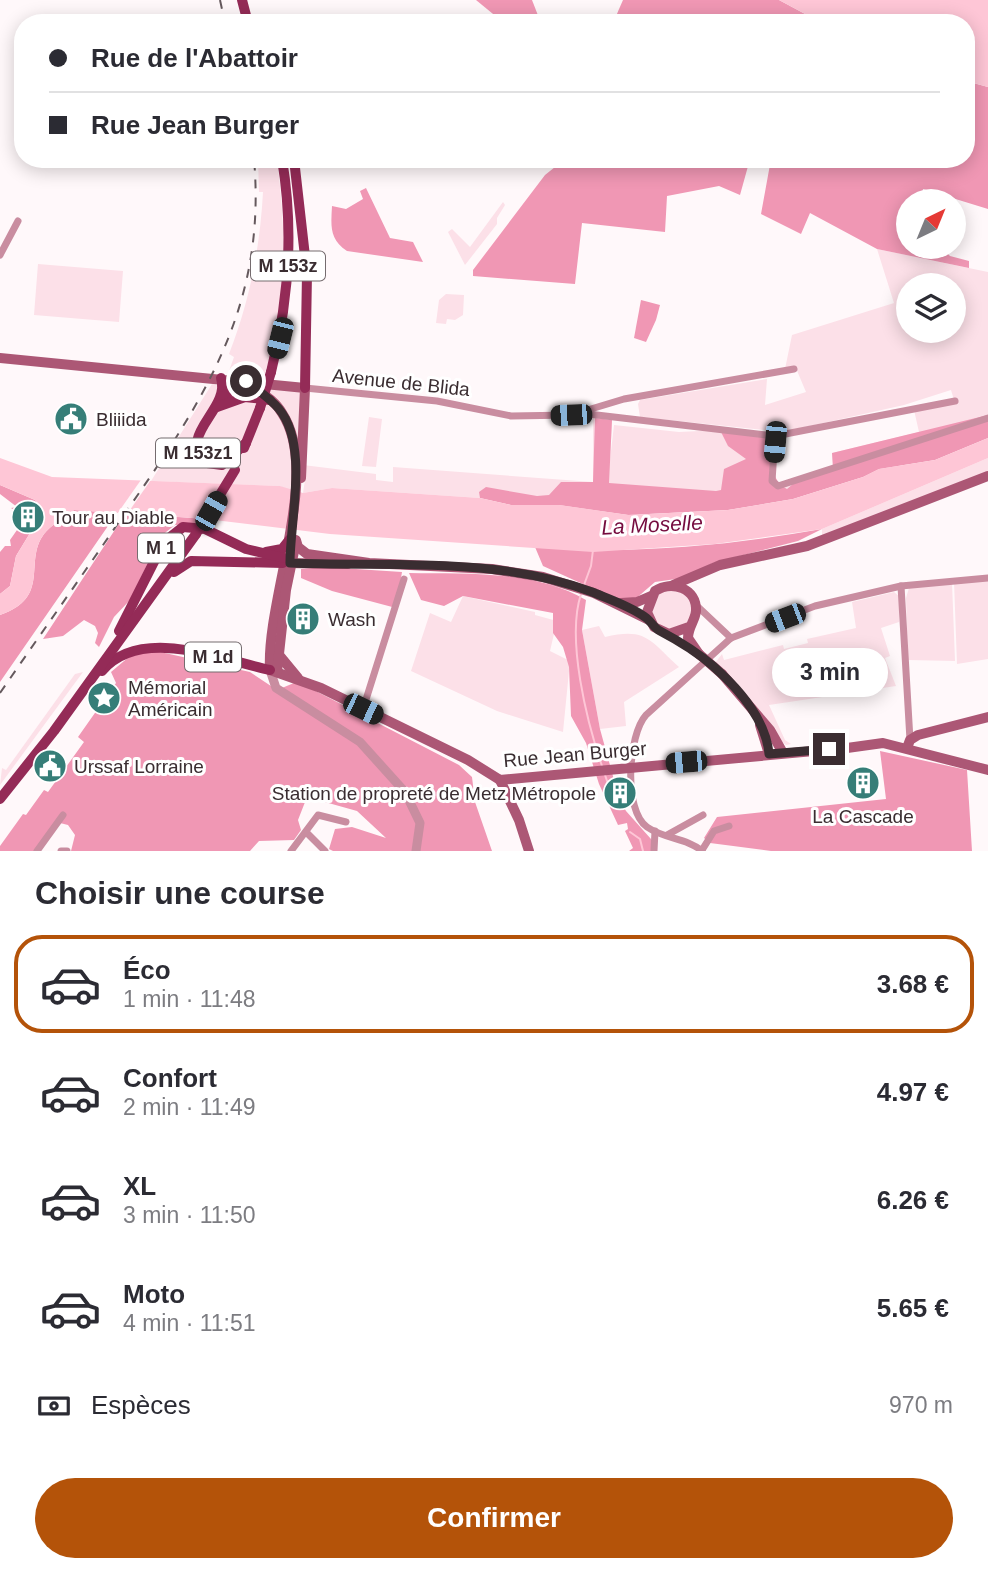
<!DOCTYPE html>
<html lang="fr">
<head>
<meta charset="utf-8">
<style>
  body { margin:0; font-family:Helvetica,sans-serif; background:#f7f7f7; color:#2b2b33; height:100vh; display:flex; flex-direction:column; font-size:26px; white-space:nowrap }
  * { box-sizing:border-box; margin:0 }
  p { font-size:23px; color:#7c7c81 }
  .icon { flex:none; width:38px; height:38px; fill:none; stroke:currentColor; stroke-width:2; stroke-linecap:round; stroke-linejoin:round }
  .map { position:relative; height:851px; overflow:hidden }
  .details { display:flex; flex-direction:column; background:#fff; flex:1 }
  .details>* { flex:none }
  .guide { position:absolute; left:14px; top:14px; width:961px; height:154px; border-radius:28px; box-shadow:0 4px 18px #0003; display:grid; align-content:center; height:154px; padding:0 35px; background:#fff }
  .needle { width:46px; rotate:43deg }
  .buttons { position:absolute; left:896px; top:189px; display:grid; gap:14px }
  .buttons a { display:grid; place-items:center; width:70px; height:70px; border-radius:50%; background:#fff; box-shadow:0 4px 18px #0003; font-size:35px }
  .end { position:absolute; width:32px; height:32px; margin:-16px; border:9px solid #3a2d31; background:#fff; box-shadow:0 0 0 4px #fff }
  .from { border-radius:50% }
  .bubble { position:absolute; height:49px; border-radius:24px; background:#fff; box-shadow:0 4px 18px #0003; font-size:23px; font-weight:700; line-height:49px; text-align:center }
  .car { position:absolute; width:21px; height:42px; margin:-21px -10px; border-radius:9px; box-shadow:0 0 5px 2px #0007; background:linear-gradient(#222 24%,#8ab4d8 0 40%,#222 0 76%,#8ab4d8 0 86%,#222 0) }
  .guide b { display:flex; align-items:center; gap:24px; height:66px; font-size:26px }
  .guide b+b { border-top:2px solid #e1e1e2 }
  .guide i { width:18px; height:18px; background:#2b2b33 }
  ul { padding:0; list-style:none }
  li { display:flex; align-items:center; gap:21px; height:98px; margin:0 14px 10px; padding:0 21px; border:4px solid transparent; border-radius:28px }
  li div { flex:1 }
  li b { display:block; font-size:26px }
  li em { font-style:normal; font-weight:700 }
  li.selected { border-color:#b45309 }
  li>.icon { width:63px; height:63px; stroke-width:1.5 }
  h2 { padding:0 35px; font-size:32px; line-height:84px }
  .pay { display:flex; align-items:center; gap:18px; height:77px; padding:0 35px; font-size:26px }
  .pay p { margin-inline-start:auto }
  .button { display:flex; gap:14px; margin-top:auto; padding:14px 35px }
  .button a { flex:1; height:80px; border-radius:42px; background:#b45309; color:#fff; font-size:28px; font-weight:700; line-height:80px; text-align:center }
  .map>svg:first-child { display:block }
</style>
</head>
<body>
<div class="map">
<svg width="988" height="851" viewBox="0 0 988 851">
  <rect width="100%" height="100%" fill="#fff8fa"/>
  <g fill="#fce0e8" fill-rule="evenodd">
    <path d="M258 159H277C286 232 289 306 264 376L229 371 234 357 229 354C249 303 260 249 263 192H259Z"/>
    <polygon points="503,202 505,205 497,218 497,224 465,265 448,232 452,229 470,247"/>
    <path d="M877 249 988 272V438L863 477 635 515 480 498 332 488 303 493 305 480 292 478 290 492 280 486 151 481 212 384 237 390 265 383 305 388 303 465 376 474V480L393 482V467L593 482V415L612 420 610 460 614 425 679 432 720 430 776 485 833 468 832 453 919 432 914 410 954 400 951 390 904 405 783 432 640 417 638 404 640 400 767 379 765 405 806 392 795 366 785 369 792 335 894 303ZM908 285H954V331H908Z"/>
    <polygon points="38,264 123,271 119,322 34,315"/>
    <polygon points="446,294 464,295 463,315 455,320 447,319 446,324 436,323 439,300"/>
    <polygon points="369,417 382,419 376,467 362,466"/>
    <polygon points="988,458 988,476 822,540 822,529"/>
    <polygon points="988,579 988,659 957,664 954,581"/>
    <polygon points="952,583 955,661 908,660 906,598 909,588"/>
    <circle cx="672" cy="610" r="20"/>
    <polygon points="894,592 899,596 899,622 881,628 890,656 885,658 896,686 769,705 785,740 791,744 786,745 780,740 715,663 722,654 724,660 783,645 784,649 808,643 807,639 856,628 852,602"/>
    <polygon points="463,596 535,612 535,615 557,621 550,651 570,661 563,732 497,711 411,671 430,613 451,622"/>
    <path d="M599 626 605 637C647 627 650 641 679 667L624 702 626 726 600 729 582 630Z"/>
    <polygon points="83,672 0,785 2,768 6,770 75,674"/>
  </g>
  <g fill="#f097b4">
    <polygon points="476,0 532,0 539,18 534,23 504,23"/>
    <polygon points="623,0 779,0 822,23 613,23"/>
    <polygon points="966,81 988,87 988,209 923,189 922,196 927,201 908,201 908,247 941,247 950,256 969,261 969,268 877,249 810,213 801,234 761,214 771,159 966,159"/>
    <polygon points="565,159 578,161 750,159 740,195 719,186 667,196 665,232 582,223 575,284 473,276 473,270 545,175"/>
    <path d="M366 188 390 238 413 242 423 262 347 251C329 239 331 225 332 206L346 209 363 199 360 191Z"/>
    <polygon points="641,300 660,305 656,320 646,342 634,338"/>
    <path d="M988 415V438L935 460 879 469 863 477 793 499 728 510 628 515 559 505H511L480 498 479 492 486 487 537 496 549 495 561 482H593L595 418 612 420 609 483 716 491 721 490 724 469 746 459 728 446 720 430 775 436C774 456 767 479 787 489L799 479 833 468 832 453Z"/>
    <polygon points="0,485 35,500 44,510 16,556 10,586 0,594 0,552 5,546 11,546 10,540 24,520 29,521 32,517 29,513 23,515 11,508 17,507 0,494"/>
    <path d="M74 510 117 513 0 682V615C52 597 23 562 44 534 51 525 64 518 74 510Z"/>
    <polygon points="126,513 206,519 202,524 175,525 161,536 130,600 114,617 99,647 95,643 98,633 95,626 84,620 63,636 43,639"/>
    <path d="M822 529 798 541 713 563 683 578 655 582 633 601 618 600 543 566 535 547C630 555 728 546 822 529Z"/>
    <polygon points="325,567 402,572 396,608 332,591 301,578 301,569"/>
    <path d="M409 573C465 574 536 570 586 600L582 630 600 729 619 798 626 811 651 839V851H629L633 848 625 831 628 829 627 823 618 825 599 784 586 743 571 716 569 667 563 647 553 633V613L463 596 444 606 421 600Z"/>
    <polygon points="156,651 250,672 277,690 294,683 308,687 459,765 472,777 475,802 492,851 415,851 415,847 412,851 333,851 329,849 335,829 352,827 386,838 357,811 307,797 298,820 301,830 294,840 259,841 250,851 71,851 75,835 68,825 60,823 39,851 0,851 0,846 23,814 26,815 44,790 48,792 84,742 78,737 116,683 111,672 130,656"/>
    <polygon points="880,751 967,770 972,851 771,851 710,843 704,838 717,817 886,799"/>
  </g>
  <g fill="#fec6d6">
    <polygon points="779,0 988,0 988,87 966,81 966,23 822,23"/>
    <path d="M988 438V458L822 529 715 544 593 552 330 534 206 519 74 510C64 518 51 525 44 534 23 562 52 597 0 615V594L10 586 16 556 44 510 35 500 0 485V458L52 477 280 486 303 493 332 488 480 498 511 505H559L629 515 728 510 793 499 863 477 879 469 935 460Z"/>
  </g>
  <polygon fill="#fff8fa" points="143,477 153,477 125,517 115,517"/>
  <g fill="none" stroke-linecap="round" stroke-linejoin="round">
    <g stroke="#fec6d6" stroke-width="2">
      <polyline points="584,585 591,566 593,550"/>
      <path d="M581 594C566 639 587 722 602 766"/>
      <polyline points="605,775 616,807"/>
      <polyline points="630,832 640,839 643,851"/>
    </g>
    <g stroke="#c98da0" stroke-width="7">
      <polyline points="0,255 18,221"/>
      <polyline points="305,388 437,401 511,416 571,415 624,399 794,369"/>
      <polyline points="580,413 775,436 955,401"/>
      <polyline points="775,436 772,481 778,486 988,418"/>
      <polyline points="901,586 910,740"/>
      <polyline points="696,605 731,638"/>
      <polyline points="363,709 404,579"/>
      <polyline points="306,832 325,851"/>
      <polyline points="667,835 703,815"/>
      <polyline points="702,850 714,831 729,826"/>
      <polyline points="37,851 63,815"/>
      <polyline points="61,851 67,851"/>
      <polyline points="291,851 318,815 346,822"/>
      <polyline points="654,851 655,831"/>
      <path d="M702 851C687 838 664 839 647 827 623 810 628 735 646 715L731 638 815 606 901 586 988 578"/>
    </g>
    <polyline stroke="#c98da0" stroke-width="9" points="270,670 276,688 360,742 405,792 420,823 416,851"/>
    <g stroke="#ac5775" stroke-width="10">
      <polyline points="0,358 305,388"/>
      <path d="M246 381C258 391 274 399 282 413 322 474 266 598 270 670L321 688 468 760 500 780 847 748 883 743 988 770"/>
      <polyline points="301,478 305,388"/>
      <polyline points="296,540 298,547 307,554 369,563 492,569 543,577 594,593 649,620"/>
      <polyline points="286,563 348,564"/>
      <polyline points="673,585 720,565 807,546 988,476"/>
      <polyline points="621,603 637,602 651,596"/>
      <path d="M689 627 669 634 654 627 647 612 655 591C672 580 697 588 696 611 695 621 688 627 688 638L699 654"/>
      <polyline points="279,655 298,678"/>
      <polyline points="277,672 286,590 296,542"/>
      <polyline points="722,674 770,730 783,753"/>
      <polyline points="760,725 769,754"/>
      <polyline points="907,748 910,740 918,735 988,717"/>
      <polyline points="500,780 519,820 529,851"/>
    </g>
    <g stroke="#942b57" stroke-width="10">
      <polyline points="242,0 248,23"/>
      <polyline points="294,159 307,274 305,388"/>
      <path d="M271 372C289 301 294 231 282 159"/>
      <path d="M221 378C231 410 175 435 207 463L222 465 246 443"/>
      <polyline points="221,398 246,381"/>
      <polyline points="217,407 245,397 270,400"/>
      <polyline points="244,448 260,408"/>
      <polyline points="266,552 282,549 290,539"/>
      <polyline points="174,572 191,561 283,563"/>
      <polyline points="119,631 164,542 183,527 205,529 246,549 284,558"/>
      <path d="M102 671C141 625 222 660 270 670"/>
      <polyline points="0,799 54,731 196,534"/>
    </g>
    <g stroke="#65595d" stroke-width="2" stroke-dasharray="9 9" stroke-linecap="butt">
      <polyline points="220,0 225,23"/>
      <path d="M0 693C40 635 81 577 121 519 202 403 267 308 254 159"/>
    </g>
    <polyline stroke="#ac5775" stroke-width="10" points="699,654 722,674"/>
    <g stroke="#942b57" stroke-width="10">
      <polyline points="260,408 271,372"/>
      <polyline points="196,534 235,470"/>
    </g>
  </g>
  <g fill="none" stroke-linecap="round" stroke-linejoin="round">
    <path stroke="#3a2d31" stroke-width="9" d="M246 381C257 390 270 398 279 409 309 445 290 520 290 563 391 567 496 556 592 592 609 599 630 606 645 617 651 621 654 628 660 631 679 641 697 652 713 666 739 689 766 719 769 754L829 749"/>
  </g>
  <defs>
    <symbol id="civic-disc" viewBox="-11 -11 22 22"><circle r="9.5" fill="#367e78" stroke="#fff"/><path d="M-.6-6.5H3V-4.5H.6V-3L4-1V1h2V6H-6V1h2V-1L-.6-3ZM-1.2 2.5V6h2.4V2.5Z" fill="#fff"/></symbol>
    <symbol id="building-disc" viewBox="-11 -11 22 22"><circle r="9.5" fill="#367e78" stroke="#fff"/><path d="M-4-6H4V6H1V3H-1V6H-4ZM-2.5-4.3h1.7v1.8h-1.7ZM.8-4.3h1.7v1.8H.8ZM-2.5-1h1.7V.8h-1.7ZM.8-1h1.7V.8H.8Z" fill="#fff"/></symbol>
    <symbol id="sight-disc" viewBox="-11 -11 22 22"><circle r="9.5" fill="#367e78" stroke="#fff"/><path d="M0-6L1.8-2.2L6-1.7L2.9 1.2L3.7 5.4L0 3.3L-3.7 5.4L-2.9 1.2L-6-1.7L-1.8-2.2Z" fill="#fff"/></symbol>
  </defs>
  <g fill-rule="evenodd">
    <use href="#civic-disc" x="52" y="400" width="38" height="38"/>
    <use href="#building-disc" x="9" y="498" width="38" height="38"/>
    <use href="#building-disc" x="284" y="600" width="38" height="38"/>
    <use href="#sight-disc" x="85" y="679" width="38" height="38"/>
    <use href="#civic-disc" x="31" y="747" width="38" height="38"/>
    <use href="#building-disc" x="844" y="764" width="38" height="38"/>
    <use href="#building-disc" x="601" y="774" width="38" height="38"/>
  </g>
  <g text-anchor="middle" stroke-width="6" stroke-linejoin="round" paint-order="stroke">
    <g fill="#fff" stroke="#756c6f" stroke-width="2">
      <rect x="251" y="251.5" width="74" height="29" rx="5"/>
      <rect x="156" y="438.5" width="84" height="29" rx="5"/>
      <rect x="138" y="533.5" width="46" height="29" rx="5"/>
      <rect x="185" y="642.5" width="56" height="29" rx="5"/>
    </g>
    <g font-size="18" font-weight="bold" fill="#3a2d31">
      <text x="288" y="272">M 153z</text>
      <text x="198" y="459">M 153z1</text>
      <text x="161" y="554">M 1</text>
      <text x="213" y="663">M 1d</text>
    </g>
    <g font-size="19" fill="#3a2d31" stroke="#fff">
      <text transform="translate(401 382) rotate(6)" y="7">Avenue de Blida</text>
      <text transform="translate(575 754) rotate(-5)" y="7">Rue Jean Burger</text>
    </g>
    <g font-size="19" fill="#3a2d31" stroke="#fff" text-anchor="start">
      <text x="96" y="426">Bliiida</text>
      <text x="52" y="524">Tour au Diable</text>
      <text x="328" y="626">Wash</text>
      <text x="128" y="694">Mémorial<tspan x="128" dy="22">Américain</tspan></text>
      <text x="74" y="773">Urssaf Lorraine</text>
      <text x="596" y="800" text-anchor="end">Station de propreté de Metz Métropole</text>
      <text x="863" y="823" text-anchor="middle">La Cascade</text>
    </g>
    <g font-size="21" font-style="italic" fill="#750c3f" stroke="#fff">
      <text transform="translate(652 525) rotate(-3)" y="7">La Moselle</text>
    </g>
  </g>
</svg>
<div class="buttons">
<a><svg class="needle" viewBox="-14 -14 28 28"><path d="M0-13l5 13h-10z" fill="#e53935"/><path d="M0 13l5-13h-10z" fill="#7c7c81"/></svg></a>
<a><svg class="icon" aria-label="layers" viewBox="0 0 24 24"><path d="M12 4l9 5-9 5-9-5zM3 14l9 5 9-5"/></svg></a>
</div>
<i class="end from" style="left:246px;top:381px"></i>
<i class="end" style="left:829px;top:749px"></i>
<div class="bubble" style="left:772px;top:648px;width:116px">3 min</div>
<i class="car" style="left:280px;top:338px;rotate:194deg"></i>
<i class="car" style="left:571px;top:415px;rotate:268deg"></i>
<i class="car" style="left:775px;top:442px;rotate:185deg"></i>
<i class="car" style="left:211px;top:511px;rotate:30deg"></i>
<i class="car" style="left:785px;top:618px;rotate:249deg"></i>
<i class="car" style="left:363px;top:709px;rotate:116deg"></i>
<i class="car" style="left:686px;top:762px;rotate:265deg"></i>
<div class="guide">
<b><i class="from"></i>Rue de l'Abattoir</b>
<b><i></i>Rue Jean Burger</b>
</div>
</div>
<section class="details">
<h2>Choisir une course</h2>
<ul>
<li class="selected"><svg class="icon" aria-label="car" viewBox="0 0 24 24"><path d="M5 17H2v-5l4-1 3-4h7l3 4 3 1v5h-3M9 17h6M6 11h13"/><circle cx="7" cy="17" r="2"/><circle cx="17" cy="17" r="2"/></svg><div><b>Éco</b><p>1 min · 11:48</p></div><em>3.68 €</em></li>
<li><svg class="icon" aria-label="car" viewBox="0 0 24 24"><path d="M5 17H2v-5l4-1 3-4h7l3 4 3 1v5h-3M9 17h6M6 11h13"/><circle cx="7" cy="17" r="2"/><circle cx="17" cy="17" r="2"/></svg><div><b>Confort</b><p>2 min · 11:49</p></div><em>4.97 €</em></li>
<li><svg class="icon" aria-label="car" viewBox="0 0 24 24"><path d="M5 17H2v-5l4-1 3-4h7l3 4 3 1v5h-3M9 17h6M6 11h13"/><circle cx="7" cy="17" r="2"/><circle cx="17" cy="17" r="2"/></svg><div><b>XL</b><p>3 min · 11:50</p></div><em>6.26 €</em></li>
<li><svg class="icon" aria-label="car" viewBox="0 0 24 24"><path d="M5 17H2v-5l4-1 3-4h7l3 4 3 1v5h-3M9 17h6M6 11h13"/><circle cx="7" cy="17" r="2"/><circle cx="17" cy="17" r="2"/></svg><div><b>Moto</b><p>4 min · 11:51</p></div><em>5.65 €</em></li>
</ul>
<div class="pay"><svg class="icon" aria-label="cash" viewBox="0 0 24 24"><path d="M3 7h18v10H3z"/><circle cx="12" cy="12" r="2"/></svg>Espèces<p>970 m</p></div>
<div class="button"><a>Confirmer</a></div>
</section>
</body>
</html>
